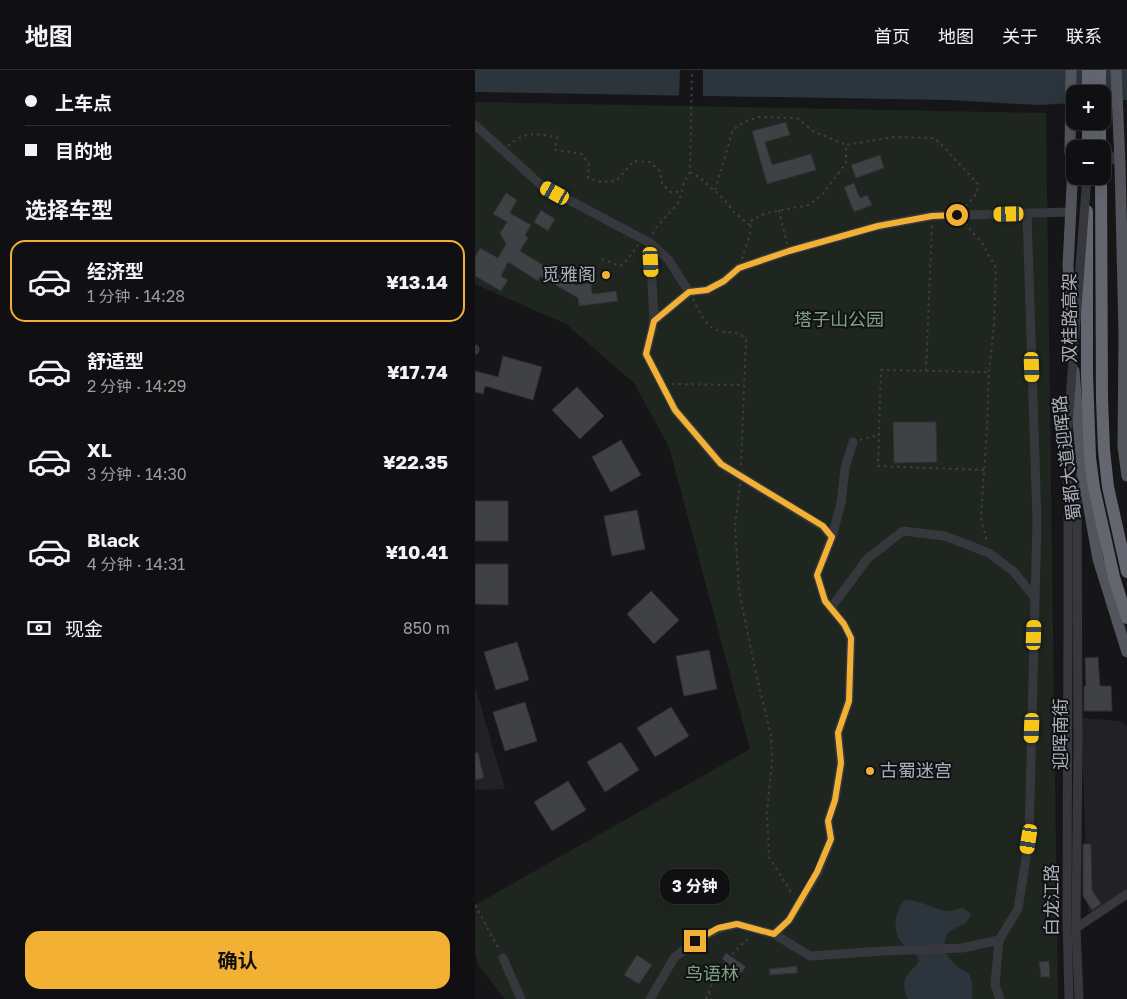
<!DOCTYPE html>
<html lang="zh">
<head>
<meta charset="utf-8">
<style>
  body { margin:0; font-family:"Golos Text","Noto Sans SC",sans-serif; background:#1e1e20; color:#f1f3f6; height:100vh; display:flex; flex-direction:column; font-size:19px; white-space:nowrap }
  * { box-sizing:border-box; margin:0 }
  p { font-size:16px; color:#9c9d9f }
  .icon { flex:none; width:28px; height:28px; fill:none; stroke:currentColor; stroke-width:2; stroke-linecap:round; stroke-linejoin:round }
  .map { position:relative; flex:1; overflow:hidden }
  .panel { display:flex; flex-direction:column; background:#101012; width:475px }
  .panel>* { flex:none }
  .hud { display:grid; align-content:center; height:110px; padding:0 25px; background:#101012 }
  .buttons { position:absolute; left:591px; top:15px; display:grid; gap:10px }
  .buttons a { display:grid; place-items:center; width:45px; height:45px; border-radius:10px; background:#101012; box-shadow:0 5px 20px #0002,0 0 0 1px #303032; font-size:25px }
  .end { position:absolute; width:22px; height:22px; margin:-11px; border:6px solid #f2b134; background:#111; box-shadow:0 0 0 2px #111 }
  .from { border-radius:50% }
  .bubble { position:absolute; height:35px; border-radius:15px; background:#101012; box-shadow:0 5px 20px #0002,0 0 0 1px #303032; font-size:16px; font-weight:700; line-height:35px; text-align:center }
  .car { position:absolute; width:15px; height:30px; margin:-15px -8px; border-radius:6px; box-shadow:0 0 4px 1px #0007; background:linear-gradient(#f5c518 24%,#345 0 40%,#f5c518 0 76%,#345 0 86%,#f5c518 0) }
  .hud b { display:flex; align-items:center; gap:18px; height:48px; font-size:19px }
  .hud b+b { border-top:1px solid #303032 }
  .hud i { width:12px; height:12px; background:#f1f3f6 }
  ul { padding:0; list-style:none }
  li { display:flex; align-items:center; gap:15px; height:82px; margin:0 10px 8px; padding:0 15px; border:2px solid transparent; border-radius:15px }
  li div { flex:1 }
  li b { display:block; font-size:19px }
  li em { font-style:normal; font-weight:700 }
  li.selected { border-color:#f2b134 }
  li>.icon { width:45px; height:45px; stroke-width:1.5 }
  h2 { padding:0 25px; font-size:22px; line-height:60px }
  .pay { display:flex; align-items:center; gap:12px; height:55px; padding:0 25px; font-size:19px }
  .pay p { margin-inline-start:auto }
  .button { display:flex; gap:10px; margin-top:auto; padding:10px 25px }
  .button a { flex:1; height:58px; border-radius:15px; background:#f2b134; color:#111; font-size:20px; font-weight:700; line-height:58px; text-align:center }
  header { display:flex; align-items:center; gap:30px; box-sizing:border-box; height:70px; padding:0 25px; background:#101012; border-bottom:1px solid #303032 }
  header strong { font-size:24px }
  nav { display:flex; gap:28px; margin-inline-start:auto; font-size:18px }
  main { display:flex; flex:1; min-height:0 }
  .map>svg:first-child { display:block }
</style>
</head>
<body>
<header>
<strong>地图</strong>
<nav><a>首页</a><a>地图</a><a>关于</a><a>联系</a></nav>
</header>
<main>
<section class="panel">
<div class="hud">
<b><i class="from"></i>上车点</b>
<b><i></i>目的地</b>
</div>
<h2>选择车型</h2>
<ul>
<li class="selected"><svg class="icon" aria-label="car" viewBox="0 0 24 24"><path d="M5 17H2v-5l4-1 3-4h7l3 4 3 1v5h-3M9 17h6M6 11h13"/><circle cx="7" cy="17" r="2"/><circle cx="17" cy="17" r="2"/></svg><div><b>经济型</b><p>1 分钟 · 14:28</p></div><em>¥13.14</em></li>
<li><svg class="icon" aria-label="car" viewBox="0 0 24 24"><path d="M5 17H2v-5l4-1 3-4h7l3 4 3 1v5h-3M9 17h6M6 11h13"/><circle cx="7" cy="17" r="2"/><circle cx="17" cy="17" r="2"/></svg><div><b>舒适型</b><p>2 分钟 · 14:29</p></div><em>¥17.74</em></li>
<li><svg class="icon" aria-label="car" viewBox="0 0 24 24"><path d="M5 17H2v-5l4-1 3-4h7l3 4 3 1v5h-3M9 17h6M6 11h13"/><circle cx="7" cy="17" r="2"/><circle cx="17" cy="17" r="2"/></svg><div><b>XL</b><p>3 分钟 · 14:30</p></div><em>¥22.35</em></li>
<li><svg class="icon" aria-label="car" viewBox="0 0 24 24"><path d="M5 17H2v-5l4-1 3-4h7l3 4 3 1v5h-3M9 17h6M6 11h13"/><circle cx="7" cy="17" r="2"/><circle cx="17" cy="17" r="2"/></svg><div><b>Black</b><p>4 分钟 · 14:31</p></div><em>¥10.41</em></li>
</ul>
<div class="pay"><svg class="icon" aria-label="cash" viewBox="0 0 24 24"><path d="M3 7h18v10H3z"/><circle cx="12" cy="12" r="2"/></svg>现金<p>850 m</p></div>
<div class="button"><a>确认</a></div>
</section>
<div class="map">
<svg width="652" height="929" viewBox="0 0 652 929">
  <rect width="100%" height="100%" fill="#161618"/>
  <g fill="#222225">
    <polygon points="0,616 30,719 0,720"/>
    <polygon points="606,648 645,651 652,656 652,825 621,847 613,841"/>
  </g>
  <polygon fill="#1e261f" points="0,32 571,43 583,929 30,929 4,896 0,884 0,835 275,679 194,377 159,313 91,254 0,214"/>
  <g fill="#2c353c">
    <polygon points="0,0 652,0 652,30 628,32 628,24 600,24 600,33 562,35 474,30 0,22"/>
    <path d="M429 830C443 829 458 839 472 841 484 843 484 831 496 845L491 853 473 862C465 877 472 890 486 899 489 901 490 900 492 902 499 909 497 921 497 929H433C424 910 432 905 444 892L443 887C439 882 432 879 428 874 416 861 420 843 429 830Z"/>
  </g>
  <polygon fill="#161618" points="205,0 228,0 228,29 204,28"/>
  <g fill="#404145" stroke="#303034">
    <polygon points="311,52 315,65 290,72 297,95 336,84 341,100 292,114 277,61"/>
    <polygon points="405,85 409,98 381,108 376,95"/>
    <polygon points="379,113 385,128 392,125 397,135 379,142 369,117"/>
    <polygon points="31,123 42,130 35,143 56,155 50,165 53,168 45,181 101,215 116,213 117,224 141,221 143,231 104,236 103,228 65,206 63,211 33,192 26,206 33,210 26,221 0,206 0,187 5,178 23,188 31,174 25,163 32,152 18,144"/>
    <polygon points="66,140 80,149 73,161 59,152"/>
    <polygon points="28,286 67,297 58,330 10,316 8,324 0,322 0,301 23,307"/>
    <polygon points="102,317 129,346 105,369 77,340"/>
    <polygon points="418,352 461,352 462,392 419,393"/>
    <polygon points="146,370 166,405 136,422 117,387"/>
    <rect x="0" y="431" width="33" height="40"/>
    <polygon points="162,440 170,479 137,486 129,446"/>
    <polygon points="0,494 33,494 33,535 0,534"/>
    <polygon points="176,521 204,550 179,574 152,544"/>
    <polygon points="42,572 54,610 21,620 9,582"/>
    <polygon points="234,580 242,619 209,626 201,586"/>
    <polygon points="623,587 625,616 636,616 637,641 609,641 609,616 611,616 610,588"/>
    <polygon points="50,632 62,671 30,681 18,642"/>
    <polygon points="196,637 214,666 180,687 162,658"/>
    <polygon points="146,672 164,700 130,722 112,692"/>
    <polygon points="0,683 3,683 9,708 0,710"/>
    <polygon points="93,711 111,740 77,761 59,732"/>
    <polygon points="608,774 616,774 617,820 626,834 617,840 608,826"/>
    <polygon points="251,883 271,897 266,903 247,889"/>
    <polygon points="162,885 177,895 164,914 149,905"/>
    <polygon points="574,891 575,907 566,907 564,892"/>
    <polygon points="322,896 322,903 295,905 294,899"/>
  </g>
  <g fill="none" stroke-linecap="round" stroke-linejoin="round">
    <g stroke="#3d3f44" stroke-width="2" stroke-dasharray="2.5 4" stroke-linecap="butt">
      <path d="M33 76C51 60 60 64 82 67L80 80 107 84 114 95 113 108 126 112 141 111 159 91 175 92 185 101 187 114 196 122H206"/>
      <polyline points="215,102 225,108 248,128 260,143 276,156"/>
      <polyline points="240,120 258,60 269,52 283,47 322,48 338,61 371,75"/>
      <polyline points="304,140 312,174"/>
      <polyline points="490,153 507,173 521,198 519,254 514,302 512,358 506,448 512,472"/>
      <polyline points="178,164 180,159 204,132 209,112 215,102 217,0"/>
      <polyline points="127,189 145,196 152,190 163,175"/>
      <polyline points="267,189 275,164 276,151 291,143 334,135 348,124 371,93 371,75 419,67 460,68 503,114 502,123 490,137"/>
      <path d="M218 229C224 242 231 258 245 261 257 264 261 260 271 269L266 397"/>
      <polyline points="451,301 457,155"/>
      <polyline points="197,314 269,315"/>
      <polyline points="385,370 404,365"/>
      <polyline points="509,400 403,396 406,300 514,302"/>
      <polyline points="265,414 260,456 264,521 281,604 296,665 297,691 292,743 294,787 316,822 320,823"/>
      <polyline points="0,835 25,881"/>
      <polyline points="234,922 236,929"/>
      <path d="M231 929C241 902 254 885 276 866"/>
    </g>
    <g stroke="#37383d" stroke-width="9">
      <polyline points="0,55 66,115 175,173 193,189 214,222"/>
      <polyline points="626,73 629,81 645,94"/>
      <polyline points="175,173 179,251 171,284 200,340 246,394 347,456 357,467 342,505 350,531 369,554 376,568 374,631 363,663 366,693 360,730 353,751 356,769 343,802 314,850 299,864 262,854 243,859 220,871 199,888 175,929"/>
      <polyline points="179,251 214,222 232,220 249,211 264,198 314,181 403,156 457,146 596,142"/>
      <polyline points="0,279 0,280"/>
      <polyline points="357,467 366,433 370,398 378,372"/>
      <polyline points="356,538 392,489 428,461 470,466 514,483 539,502 560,528"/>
      <polyline points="593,550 592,850 594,929"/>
      <polyline points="601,858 652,824"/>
      <polyline points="299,864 335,886 408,881 487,878 524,870"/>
      <polyline points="28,888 46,929"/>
      <polyline points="525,929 520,915 524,870 543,839 554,769 562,451 552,144"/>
      <polyline points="604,929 601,858 603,672 602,422 606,402"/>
    </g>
    <g stroke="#53555c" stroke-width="11">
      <polyline points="596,0 595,82 598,96 593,196 597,263"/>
      <polyline points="641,0 645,94 649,263 648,377 652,406"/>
      <polyline points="599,301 607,399 623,489 652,582"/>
    </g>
    <g stroke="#63666e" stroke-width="12">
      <polyline points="613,0 613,24"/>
      <polyline points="625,0 625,24"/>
      <polyline points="613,51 613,79"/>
      <polyline points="625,51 625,79"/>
      <polyline points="626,106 627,329 629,380 633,417 652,502"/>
      <polyline points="612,141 612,304 615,388 619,418 639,507 652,548"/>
    </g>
    <polyline stroke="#37383d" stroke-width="9" points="593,550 593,356 612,106"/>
  </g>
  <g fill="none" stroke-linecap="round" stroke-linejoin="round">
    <polyline stroke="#f2b134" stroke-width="6" points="220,871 243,858 262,854 299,864 314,850 342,802 356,769 353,751 360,730 366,693 363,663 374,631 376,568 369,554 350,531 342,505 357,467 348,456 246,394 200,340 171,284 179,251 214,222 232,220 249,211 264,198 314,181 403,156 457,146 482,145"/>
  </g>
  <g fill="#f2b134" stroke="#111113" stroke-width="2">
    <circle cx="131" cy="205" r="5"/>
    <circle cx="395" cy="701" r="5"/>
  </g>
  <g text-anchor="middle" stroke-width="4" stroke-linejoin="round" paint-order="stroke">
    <g font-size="18" fill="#a8adb8" stroke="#111113" text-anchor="end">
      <text x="121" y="211">觅雅阁</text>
      <text x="405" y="707" text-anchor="start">古蜀迷宫</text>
    </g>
    <g font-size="18" fill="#a8adb8" stroke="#111113">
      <text transform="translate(595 248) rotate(-90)" y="6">双桂路高架</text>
      <text transform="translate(592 388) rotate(-97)" y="6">蜀都大道迎晖路</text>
      <text transform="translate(586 664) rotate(-90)" y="6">迎晖南街</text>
      <text transform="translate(577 830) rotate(-90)" y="6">白龙江路</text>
    </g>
    <g font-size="18" fill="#7fa381" stroke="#111113">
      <text x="364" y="256">塔子山公园</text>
      <text x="237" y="910">鸟语林</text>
    </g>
  </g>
</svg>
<div class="buttons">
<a>+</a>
<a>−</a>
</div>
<i class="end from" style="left:482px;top:145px"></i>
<i class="end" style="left:220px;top:871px"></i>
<div class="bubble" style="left:185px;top:799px;width:70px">3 分钟</div>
<i class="car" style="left:80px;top:123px;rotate:299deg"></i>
<i class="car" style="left:534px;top:144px;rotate:269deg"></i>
<i class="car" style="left:176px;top:192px;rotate:177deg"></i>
<i class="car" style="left:557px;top:297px;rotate:178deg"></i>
<i class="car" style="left:559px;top:565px;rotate:2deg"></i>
<i class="car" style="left:557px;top:658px;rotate:182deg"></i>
<i class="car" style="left:554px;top:769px;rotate:189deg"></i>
</div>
</main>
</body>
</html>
